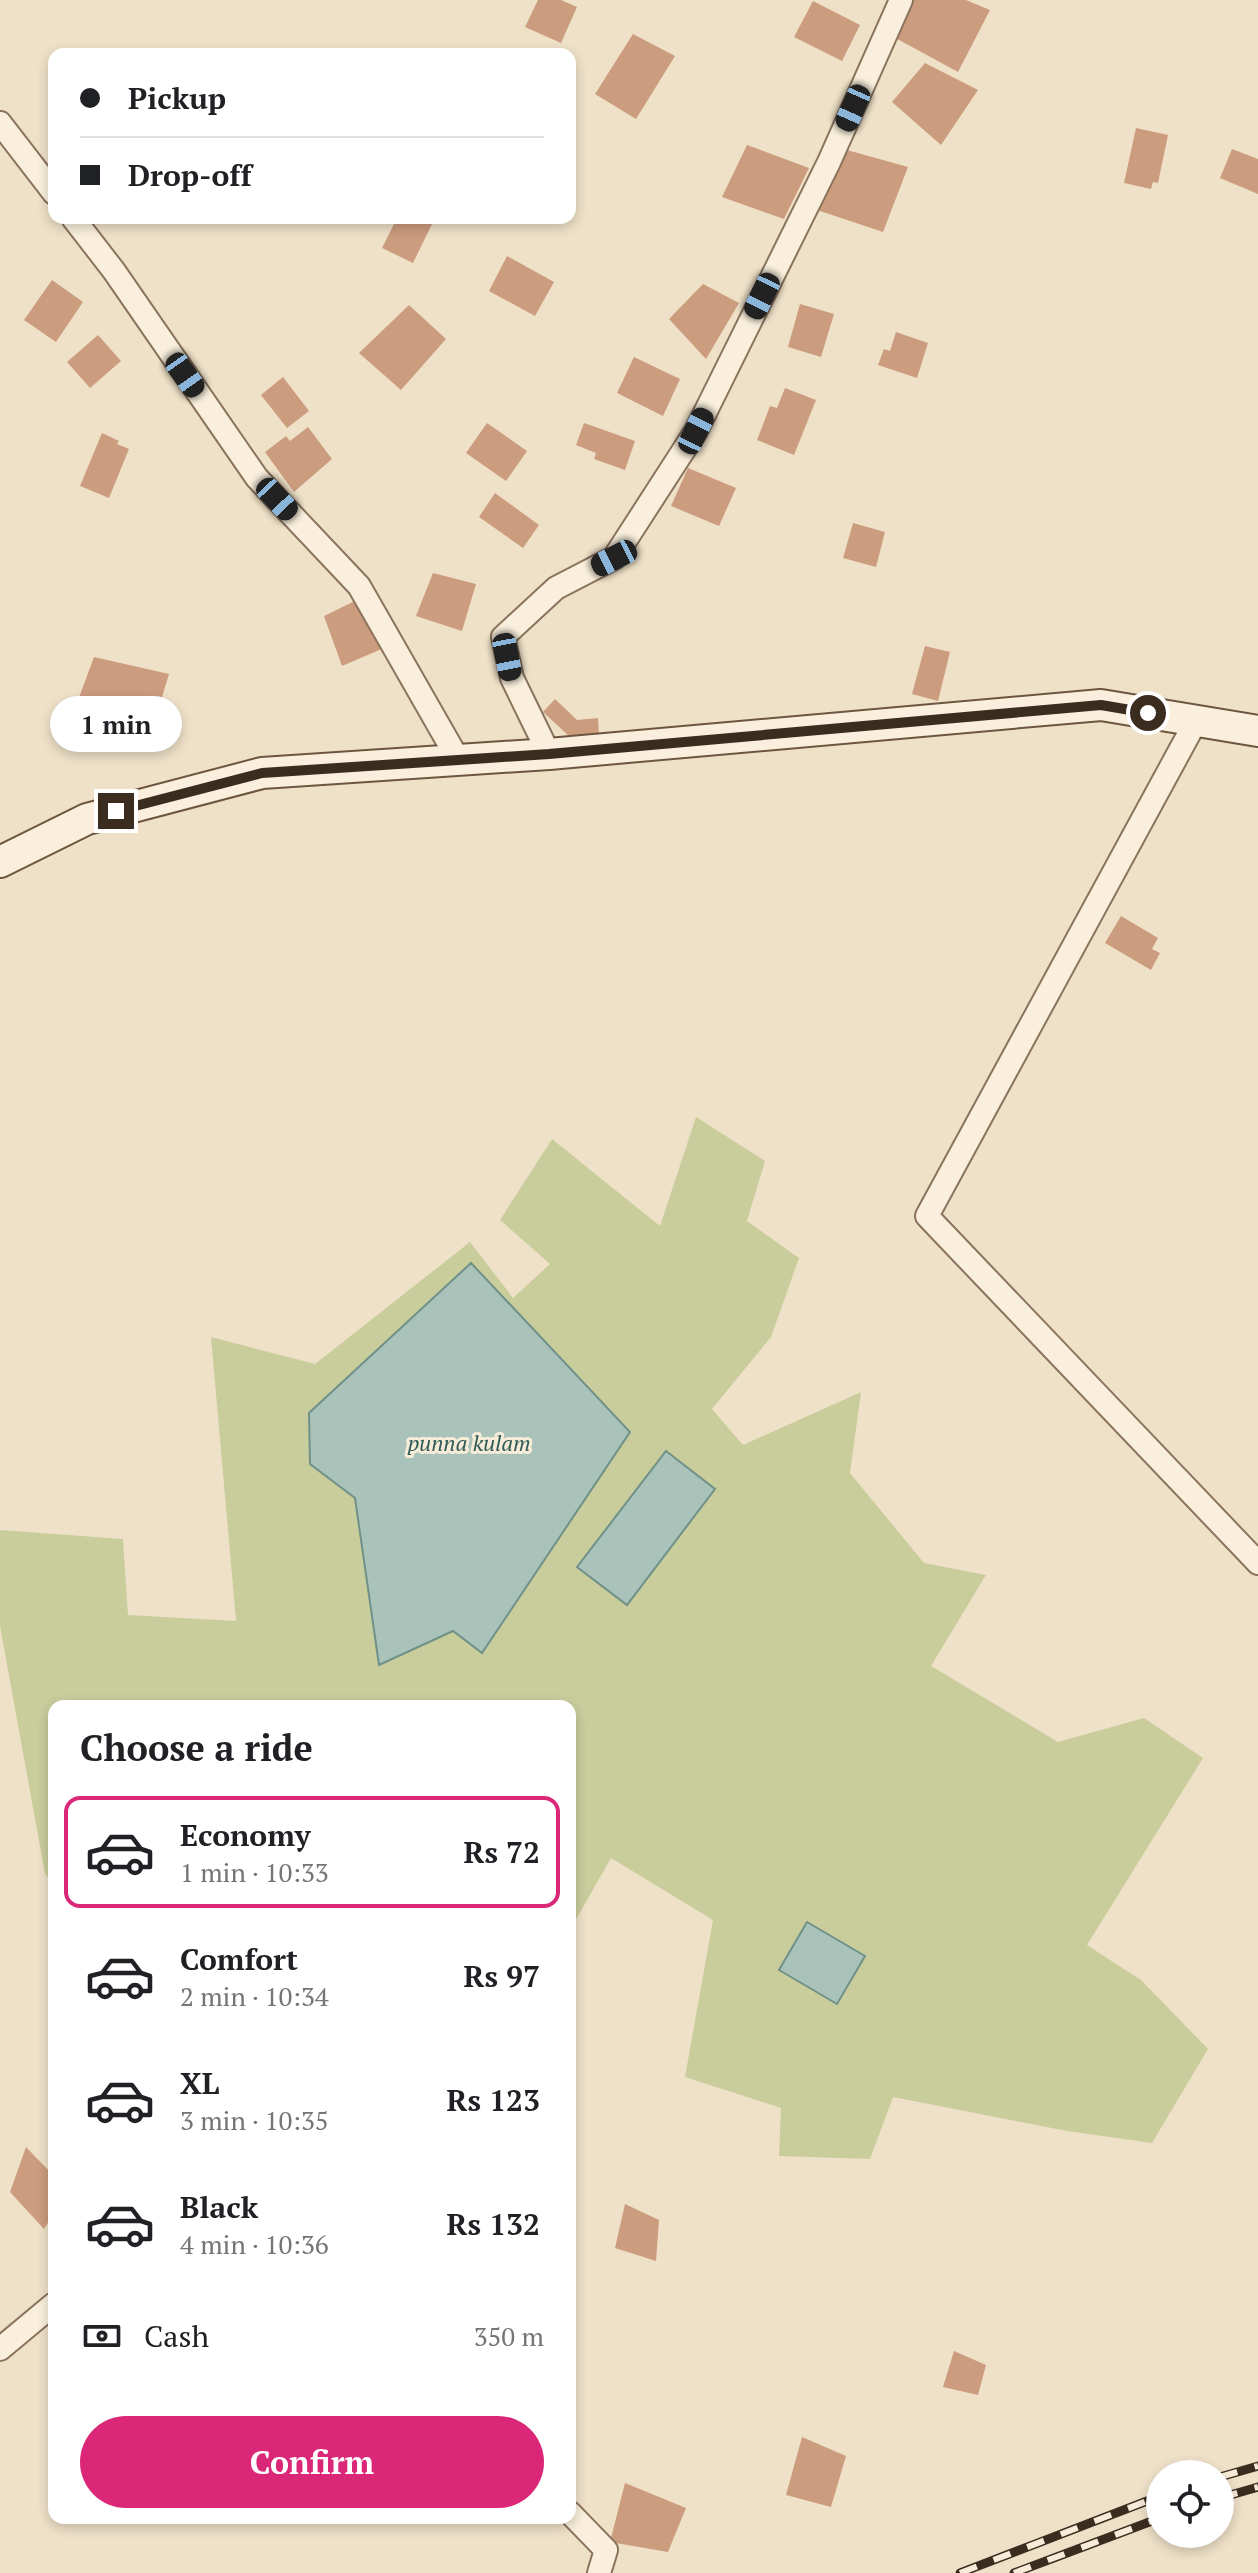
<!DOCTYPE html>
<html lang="en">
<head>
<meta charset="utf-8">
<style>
  body { margin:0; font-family:"PT Serif",serif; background:#f2f2f2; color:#202124; height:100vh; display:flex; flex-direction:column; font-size:30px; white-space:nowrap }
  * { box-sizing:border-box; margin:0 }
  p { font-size:26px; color:#757577 }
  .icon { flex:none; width:44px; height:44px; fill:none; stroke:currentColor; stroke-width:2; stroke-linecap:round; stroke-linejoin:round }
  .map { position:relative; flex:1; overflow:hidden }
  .panel { position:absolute; left:48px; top:1700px; width:528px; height:824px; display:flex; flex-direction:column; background:#fff; border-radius:16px; box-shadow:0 4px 12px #0003 }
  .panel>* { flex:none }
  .top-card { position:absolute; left:48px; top:48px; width:528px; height:176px; border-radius:16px; box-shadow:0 4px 12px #0003; display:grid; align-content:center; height:176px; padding:0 32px; background:#fff }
  .controls { position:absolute; left:1146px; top:2460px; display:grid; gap:16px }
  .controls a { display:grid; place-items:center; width:88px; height:88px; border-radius:50%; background:#fff; box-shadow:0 4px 12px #0003; font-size:40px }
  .end { position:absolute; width:36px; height:36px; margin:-18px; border:10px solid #3b2c20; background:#fff; box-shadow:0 0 0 4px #fff }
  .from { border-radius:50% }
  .bubble { position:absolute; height:56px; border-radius:28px; background:#fff; box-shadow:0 4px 12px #0003; font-size:26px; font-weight:600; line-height:56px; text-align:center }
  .car { position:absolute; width:24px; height:48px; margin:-24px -12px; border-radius:10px; box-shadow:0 0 6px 2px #0007; background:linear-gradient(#222 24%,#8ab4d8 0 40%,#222 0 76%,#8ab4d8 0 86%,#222 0) }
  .top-card b { display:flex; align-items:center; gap:28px; height:76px; font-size:30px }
  .top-card b+b { border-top:2px solid #e0e0e0 }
  .top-card i { width:20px; height:20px; background:#202124 }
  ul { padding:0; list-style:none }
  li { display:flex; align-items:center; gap:24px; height:112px; margin:0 16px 12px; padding:0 16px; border:4px solid transparent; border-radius:16px }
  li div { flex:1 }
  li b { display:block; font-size:30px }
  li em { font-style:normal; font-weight:600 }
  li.active { border-color:#db2777 }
  li>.icon { width:72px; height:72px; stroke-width:1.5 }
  h2 { padding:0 32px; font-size:36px; line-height:96px }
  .pay { display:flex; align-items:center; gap:20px; height:88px; padding:0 32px; font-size:30px }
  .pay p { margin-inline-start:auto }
  .cta { display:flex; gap:16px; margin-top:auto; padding:16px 32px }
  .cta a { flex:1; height:92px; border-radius:48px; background:#db2777; color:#fff; font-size:32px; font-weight:600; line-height:92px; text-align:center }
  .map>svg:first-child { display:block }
</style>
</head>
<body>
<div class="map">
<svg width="1258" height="2573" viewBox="0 0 1258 2573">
  <rect width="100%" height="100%" fill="#efe1c8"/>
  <polygon fill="#c9cd9c" points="696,1117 765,1161 747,1221 799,1258 771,1337 712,1409 743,1445 861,1392 850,1473 924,1563 986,1575 931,1666 1058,1742 1144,1718 1203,1758 1087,1945 1141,1980 1208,2049 1152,2143 1067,2131 893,2097 870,2159 779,2156 781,2108 685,2077 713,1920 611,1858 570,1930 570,1706 54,1706 54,1883 45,1874 0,1626 0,1530 123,1539 128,1615 236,1621 211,1337 315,1364 470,1242 513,1298 550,1264 500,1220 552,1139 660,1226"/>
  <g fill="#a9c3ba" stroke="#6f9188" stroke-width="2">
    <polygon points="471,1263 630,1432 482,1653 453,1631 379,1665 355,1498 310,1464 309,1413"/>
    <polygon points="666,1451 715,1489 627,1605 577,1567"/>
    <polygon points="807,1922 865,1956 837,2004 779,1970"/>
  </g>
  <g fill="#cc9c7e">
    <polygon points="538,0 561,0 577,7 561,43 525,27"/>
    <polygon points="914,0 966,0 990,10 958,72 890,35"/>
    <polygon points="813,1 860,25 842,61 794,37"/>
    <polygon points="633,34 675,56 636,119 595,94"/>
    <polygon points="925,63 978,90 941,145 892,102"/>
    <polygon points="1136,128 1168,135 1158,183 1153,182 1151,189 1124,183"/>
    <polygon points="747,145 809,168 784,219 722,197"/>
    <polygon points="1232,149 1258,159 1258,194 1220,178"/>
    <polygon points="847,150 908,167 883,232 817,210"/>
    <polygon points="397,218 435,218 413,263 382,248"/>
    <polygon points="507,256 554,282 535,316 489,291"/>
    <polygon points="52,280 83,302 56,342 24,320"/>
    <polygon points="703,284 739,303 706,359 669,319"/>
    <polygon points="800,304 834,314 821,357 788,347"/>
    <polygon points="409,305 446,339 401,390 359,353"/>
    <polygon points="896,332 928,343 917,378 878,365 884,349 890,351"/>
    <polygon points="98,335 121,361 90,388 67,362"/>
    <polygon points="634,357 680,379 663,416 617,393"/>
    <polygon points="283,377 309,411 287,428 261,395"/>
    <polygon points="785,388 816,400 794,455 757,440 770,406 777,408"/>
    <polygon points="487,423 527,451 506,481 466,453"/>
    <polygon points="584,423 635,441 625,470 594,459 596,453 576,445"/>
    <polygon points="308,427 332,459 294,492 265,452 286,436 290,441"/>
    <polygon points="102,433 119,441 117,444 129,449 109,498 80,486"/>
    <polygon points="688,468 736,488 719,526 671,506"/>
    <polygon points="495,493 539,525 523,548 479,517"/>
    <polygon points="853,523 885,532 876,567 843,558"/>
    <polygon points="433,573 476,584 462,631 416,616"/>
    <polygon points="359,599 384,648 342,666 324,616"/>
    <polygon points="925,646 950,652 938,701 912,694"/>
    <polygon points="94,657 169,674 146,749 64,738"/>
    <polygon points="555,699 577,720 598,718 599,737 571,738 543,712"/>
    <polygon points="1121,916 1158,938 1152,949 1160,953 1151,970 1105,943"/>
    <polygon points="26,2147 54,2176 54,2213 44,2229 10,2192"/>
    <polygon points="625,2204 659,2220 656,2261 615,2248"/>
    <polygon points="954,2351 986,2365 978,2395 943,2387"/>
    <polygon points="802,2437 846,2456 831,2507 786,2495"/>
    <polygon points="625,2483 686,2508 668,2552 610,2542"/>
  </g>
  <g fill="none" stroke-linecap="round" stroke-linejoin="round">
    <defs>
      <g id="street">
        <polyline points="0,123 54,193"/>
        <polyline points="73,218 114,271 257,478 359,586 459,761"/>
        <polyline points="1196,721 927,1216 1258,1563"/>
        <polyline points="549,754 512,678 503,637 556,588 614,558 696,431 829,162 901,0"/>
        <polyline points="0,2349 54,2304"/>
        <polyline points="570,2513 606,2550 599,2573"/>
      </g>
      <polyline id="secondary" points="0,862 87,819 262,773 549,754 1101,705 1258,731"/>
    </defs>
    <use href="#street" stroke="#8b735d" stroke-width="26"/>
    <use href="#secondary" stroke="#6d5540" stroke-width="34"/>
    <use href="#street" stroke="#f9efdc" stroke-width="22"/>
    <use href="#secondary" stroke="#f9efdc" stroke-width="30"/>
    <defs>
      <g id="rail">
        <polyline points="1220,2477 1258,2466"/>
        <polyline points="1220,2498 1258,2487"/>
        <polyline points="960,2573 1160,2496"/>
        <polyline points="1014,2573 1160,2518"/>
      </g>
    </defs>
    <use href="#rail" stroke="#3b2c20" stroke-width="9"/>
    <use href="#rail" stroke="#f6ecd8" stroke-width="6" stroke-dasharray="18" stroke-linecap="butt"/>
  </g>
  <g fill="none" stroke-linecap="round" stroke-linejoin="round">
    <polyline stroke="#3b2c20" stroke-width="10" points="116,811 262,773 549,754 1101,705 1148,713"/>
  </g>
  <g text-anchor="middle" stroke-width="6" stroke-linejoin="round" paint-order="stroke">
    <g font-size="22" font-style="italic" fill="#305b56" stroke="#f6ecd8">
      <text x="469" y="1451">punna kulam</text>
    </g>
  </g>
</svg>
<div class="controls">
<a><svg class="icon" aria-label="locate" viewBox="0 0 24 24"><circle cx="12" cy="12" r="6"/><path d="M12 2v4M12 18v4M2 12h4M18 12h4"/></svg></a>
</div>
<i class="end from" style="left:1148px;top:713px"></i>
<i class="end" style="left:116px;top:811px"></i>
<div class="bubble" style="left:50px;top:696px;width:132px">1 min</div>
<i class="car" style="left:853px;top:108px;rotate:204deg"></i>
<i class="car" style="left:762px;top:296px;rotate:206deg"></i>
<i class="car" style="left:185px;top:375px;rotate:145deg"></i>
<i class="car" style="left:696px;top:431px;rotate:26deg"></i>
<i class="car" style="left:277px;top:499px;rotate:137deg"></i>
<i class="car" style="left:614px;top:558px;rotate:243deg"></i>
<i class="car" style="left:507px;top:657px;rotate:169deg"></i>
<div class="top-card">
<b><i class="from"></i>Pickup</b>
<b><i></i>Drop-off</b>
</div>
<section class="panel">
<h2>Choose a ride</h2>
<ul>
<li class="active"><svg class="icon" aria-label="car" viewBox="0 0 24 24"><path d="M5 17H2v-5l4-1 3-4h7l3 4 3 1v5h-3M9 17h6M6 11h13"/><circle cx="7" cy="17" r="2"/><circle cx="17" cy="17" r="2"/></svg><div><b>Economy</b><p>1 min · 10:33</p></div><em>Rs 72</em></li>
<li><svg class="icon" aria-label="car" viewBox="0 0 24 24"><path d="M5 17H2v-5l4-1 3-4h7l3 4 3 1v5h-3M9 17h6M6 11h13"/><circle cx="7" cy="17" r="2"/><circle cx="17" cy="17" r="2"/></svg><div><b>Comfort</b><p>2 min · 10:34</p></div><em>Rs 97</em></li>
<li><svg class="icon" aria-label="car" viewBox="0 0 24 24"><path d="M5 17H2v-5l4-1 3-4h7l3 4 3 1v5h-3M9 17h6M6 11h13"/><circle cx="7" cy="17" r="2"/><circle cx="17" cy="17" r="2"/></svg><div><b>XL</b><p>3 min · 10:35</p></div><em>Rs 123</em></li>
<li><svg class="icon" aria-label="car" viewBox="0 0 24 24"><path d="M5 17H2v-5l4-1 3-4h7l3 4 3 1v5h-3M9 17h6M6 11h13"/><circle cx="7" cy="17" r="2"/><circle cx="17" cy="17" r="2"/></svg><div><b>Black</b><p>4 min · 10:36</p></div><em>Rs 132</em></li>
</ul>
<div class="pay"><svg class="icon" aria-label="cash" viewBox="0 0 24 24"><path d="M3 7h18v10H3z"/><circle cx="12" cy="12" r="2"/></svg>Cash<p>350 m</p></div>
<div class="cta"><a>Confirm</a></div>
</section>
</div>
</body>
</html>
